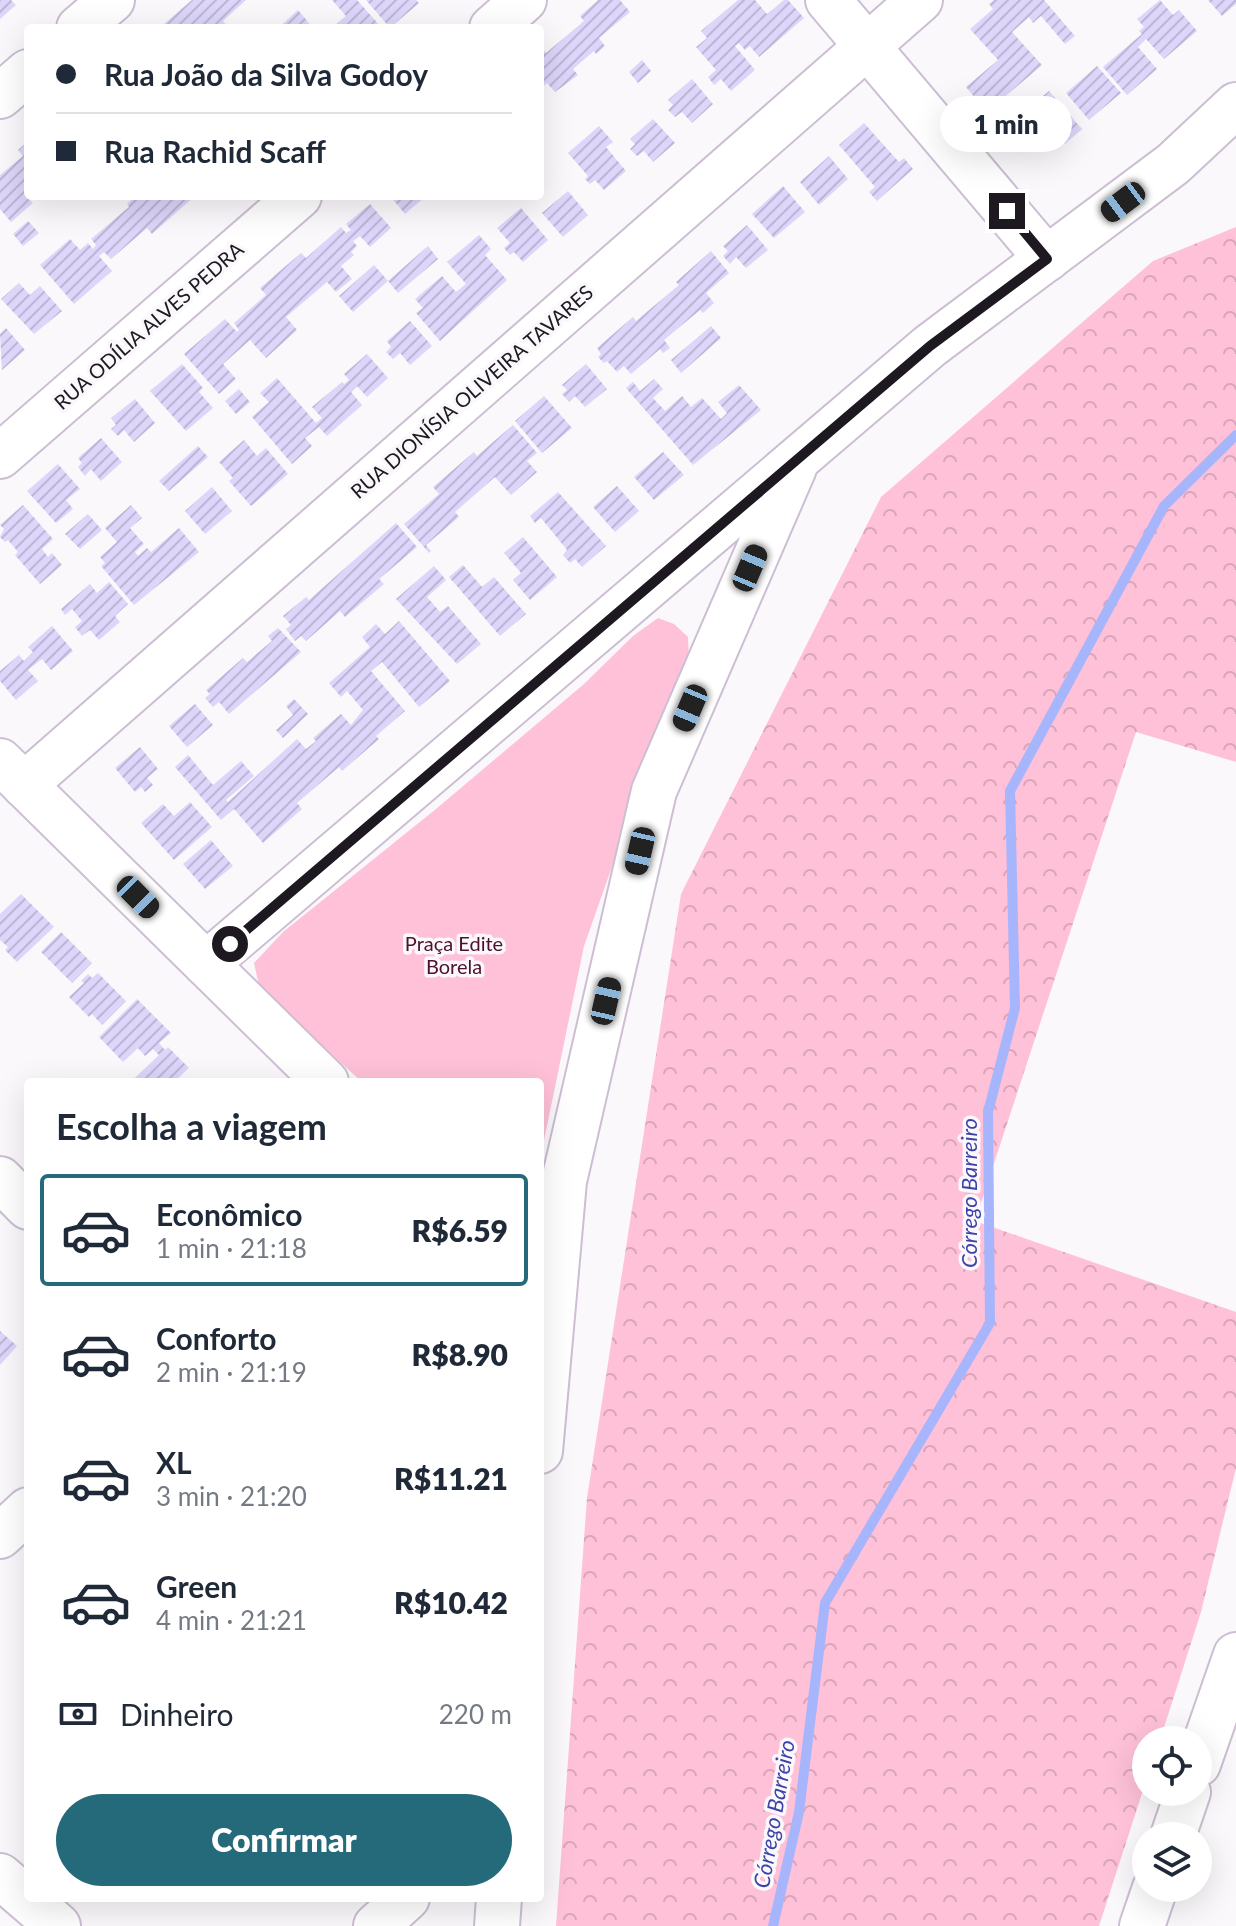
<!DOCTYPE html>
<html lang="pt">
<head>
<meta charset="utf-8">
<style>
  body { margin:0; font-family:Lato,sans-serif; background:#f6f6f7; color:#1f2937; height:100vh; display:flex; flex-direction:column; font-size:30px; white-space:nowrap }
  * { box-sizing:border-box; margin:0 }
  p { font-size:26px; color:#747a83 }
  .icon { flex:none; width:44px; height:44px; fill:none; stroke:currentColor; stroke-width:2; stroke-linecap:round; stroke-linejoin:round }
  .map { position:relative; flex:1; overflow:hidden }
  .panel { position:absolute; left:24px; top:1078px; width:520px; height:824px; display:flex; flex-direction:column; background:#fff; border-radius:8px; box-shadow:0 8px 32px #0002 }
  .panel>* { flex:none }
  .banner { position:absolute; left:24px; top:24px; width:520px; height:176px; border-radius:8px; box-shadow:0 8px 32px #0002; display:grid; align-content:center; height:176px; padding:0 32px; background:#fff }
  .tools { position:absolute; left:1132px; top:1726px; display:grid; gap:16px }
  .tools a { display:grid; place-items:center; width:80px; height:80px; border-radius:50%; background:#fff; box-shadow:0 8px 32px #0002; font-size:40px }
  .end { position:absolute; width:36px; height:36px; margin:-18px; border:10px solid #1e1921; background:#fff; box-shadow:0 0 0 4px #fff }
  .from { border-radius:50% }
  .bubble { position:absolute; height:56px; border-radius:28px; background:#fff; box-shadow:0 8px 32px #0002; font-size:26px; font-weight:800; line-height:56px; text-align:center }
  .car { position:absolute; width:24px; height:48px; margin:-24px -12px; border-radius:10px; box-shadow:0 0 6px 2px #0007; background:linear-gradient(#222 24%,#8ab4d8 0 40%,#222 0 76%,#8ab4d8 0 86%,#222 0) }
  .banner b { display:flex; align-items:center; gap:28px; height:76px; font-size:30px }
  .banner b+b { border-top:2px solid #e0e1e3 }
  .banner i { width:20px; height:20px; background:#1f2937 }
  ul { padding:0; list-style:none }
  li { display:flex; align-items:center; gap:24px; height:112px; margin:0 16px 12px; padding:0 16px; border:4px solid transparent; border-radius:8px }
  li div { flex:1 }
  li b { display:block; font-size:30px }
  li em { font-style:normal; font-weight:800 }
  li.on { border-color:#246a7a }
  li>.icon { width:72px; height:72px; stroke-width:1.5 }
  h2 { padding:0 32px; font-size:36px; line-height:96px }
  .pay { display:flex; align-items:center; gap:20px; height:88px; padding:0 32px; font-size:30px }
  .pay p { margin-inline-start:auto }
  .button { display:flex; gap:16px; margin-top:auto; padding:16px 32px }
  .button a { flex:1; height:92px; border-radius:48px; background:#246a7a; color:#fff; font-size:32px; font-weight:800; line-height:92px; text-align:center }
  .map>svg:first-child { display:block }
</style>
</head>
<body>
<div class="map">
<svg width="1236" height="1926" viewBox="0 0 1236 1926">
  <defs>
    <pattern id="forest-crowns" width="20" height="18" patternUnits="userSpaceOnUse" patternTransform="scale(2)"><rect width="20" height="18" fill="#fec1d8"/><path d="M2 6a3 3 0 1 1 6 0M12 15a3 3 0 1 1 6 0" fill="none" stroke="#d9a5b9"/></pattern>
    <pattern id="building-hatch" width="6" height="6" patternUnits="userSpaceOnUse" patternTransform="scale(2)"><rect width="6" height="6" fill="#ddd5fa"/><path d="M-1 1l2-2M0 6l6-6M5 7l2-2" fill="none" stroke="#bdb6d6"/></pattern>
  </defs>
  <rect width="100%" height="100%" fill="#fbf8fc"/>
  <polygon fill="url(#forest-crowns)" points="1236,227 1236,762 1136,732 975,1221 1236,1312 1236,1468 1201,1612 1160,1740 1146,1740 1146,1781 1099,1926 556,1926 587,1498 681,894 881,497 1153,261"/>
  <polygon fill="#fec1d8" points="658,618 674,624 688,637 689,661 666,714 584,946 540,1160 540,1082 362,1082 269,998 259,986 254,963 283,932 436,809 584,684 633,636"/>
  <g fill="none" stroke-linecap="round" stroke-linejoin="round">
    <polyline stroke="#a7b5fd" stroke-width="10" points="773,1926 799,1812 825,1603 990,1323 988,1112 1015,1008 1010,791 1164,506 1236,435"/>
  </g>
  <g fill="url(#building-hatch)">
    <polygon points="0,0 11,0 16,5 0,19"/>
    <polygon points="192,0 246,0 223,21 229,28 168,28 164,24"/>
    <polygon points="332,0 357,0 382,28 332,28 346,16"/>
    <polygon points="366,0 416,0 419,3 390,28"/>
    <polygon points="598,0 620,0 630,12 599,38 605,46 596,54 594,51 573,69 578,75 570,81 555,92 547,83 540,89 540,46 546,53 584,21 580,16"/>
    <polygon points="738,0 755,0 767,14 784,0 788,0 804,18 759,57 750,46 745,50 739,43 735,46 755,70 731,91 721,79 714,85 708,77 716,70 696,47 707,38 701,31"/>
    <polygon points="994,0 1044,0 1075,36 1065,44 1041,16 1033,23 1029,17 1012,32 1042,65 987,112 966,87 998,60 970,29 993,9 989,4"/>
    <polygon points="1160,0 1173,15 1179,10 1197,31 1164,59 1146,39 1138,47 1157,69 1127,95 1103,67 1142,34 1139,31 1144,27 1137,19"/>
    <polygon points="1208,0 1236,0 1236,4 1222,16"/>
    <polygon points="298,10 313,28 278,28"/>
    <polygon points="642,60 651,71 638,83 629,72"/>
    <polygon points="1097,66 1121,93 1089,120 1066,93"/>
    <polygon points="692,79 713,104 692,123 682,112 675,117 668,110 673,105 668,100"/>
    <polygon points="1049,91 1082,129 1065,144 1040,113 1045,109 1038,100"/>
    <polygon points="653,119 675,143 653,162 644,151 637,156 630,149 635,144 630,139"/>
    <polygon points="864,123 899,162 904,158 913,169 877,201 869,192 875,187 839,145"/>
    <polygon points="599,126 613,142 606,147 626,171 604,190 595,180 590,184 585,179 588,176 568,153"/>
    <polygon points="28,141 28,167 25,170 28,174 28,191 24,194 33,203 11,222 0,209 0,175 23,156 18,150"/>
    <polygon points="829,156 848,179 819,205 800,182"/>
    <polygon points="783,186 805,212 774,238 752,214"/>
    <polygon points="568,191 588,215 563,237 542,213"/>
    <polygon points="136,196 195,196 152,234 147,228 111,259 104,252 99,256 112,271 74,304 40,265 70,239 80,250 88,243 93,249 96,245 91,239 129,207 127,204"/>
    <polygon points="390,196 426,196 405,214"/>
    <polygon points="370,204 391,228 370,247 360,236 353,241 357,246 351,252 354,255 341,266 352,279 336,292 327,282 286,317 297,330 266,358 250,340 223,364 236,379 219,394 184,354 225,319 237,332 239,330 234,323 266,295 260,288 301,253 306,258 341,227 346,233 351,230 346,224"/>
    <polygon points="521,208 548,240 523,262 514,252 510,255 504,248 510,243 497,228"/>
    <polygon points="28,221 39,233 23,246 13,234"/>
    <polygon points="747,225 768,250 746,268 736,257 730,264 723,256 728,251 723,246"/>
    <polygon points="479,235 491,249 485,255 507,280 440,341 416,313 423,308 415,299 442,276 456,292 466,284 447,262"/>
    <polygon points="428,246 438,259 398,293 388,281"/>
    <polygon points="711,251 729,273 706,293 714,303 703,313 700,310 664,340 670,348 663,353 660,349 631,374 624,366 617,372 607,361 604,363 598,357 601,354 597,348 633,317 636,321 679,285 676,282"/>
    <polygon points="374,265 388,281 353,312 339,296"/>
    <polygon points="19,283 30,295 40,286 62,311 34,334 1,299"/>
    <polygon points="410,321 432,346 410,365 400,353 393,359 386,352 391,347 387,341"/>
    <polygon points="711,326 721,338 681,373 671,360"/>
    <polygon points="6,328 25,350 2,370 0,334"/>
    <polygon points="367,354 388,378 367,397 357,386 351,392 362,405 327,436 319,427 305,438 312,446 292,464 252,417 269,402 260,393 277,378 316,423 322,418 312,407 342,382 344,384 349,380 344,374"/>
    <polygon points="182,364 203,388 199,392 213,408 186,431 150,391"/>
    <polygon points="586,364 607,389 585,407 575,396 569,402 562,394 567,390 562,385"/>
    <polygon points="654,379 663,389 653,398 665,411 682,396 691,407 702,398 721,419 727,413 718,402 739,385 761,410 693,465 626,388 633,382 640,391"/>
    <polygon points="239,389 250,402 236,414 225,401"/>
    <polygon points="544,396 572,428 542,453 515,421"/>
    <polygon points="135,399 155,423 134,442 124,430 118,436 111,429 116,425 111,418"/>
    <polygon points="513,425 537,453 527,461 537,472 511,495 495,477 455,512 459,517 426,545 431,551 429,553 404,524 439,494 433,487 474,452 477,456"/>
    <polygon points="101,438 122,462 101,481 91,469 85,476 78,467 82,463 78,458"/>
    <polygon points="244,440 257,456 266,448 288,474 251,506 229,481 233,478 219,462"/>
    <polygon points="198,446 208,457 169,491 159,481"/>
    <polygon points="663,452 684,475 654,500 634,477"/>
    <polygon points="58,464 80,489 66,500 73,509 56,523 27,491"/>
    <polygon points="617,486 639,511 615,532 593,507"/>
    <polygon points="212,487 232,511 205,534 185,511"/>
    <polygon points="558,492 606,546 582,567 575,559 570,563 563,555 567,550 541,518 535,523 530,516"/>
    <polygon points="23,505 53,539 42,549 48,557 52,553 62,565 40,584 15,555 18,552 8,540 5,542 0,537 4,529 0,525"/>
    <polygon points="131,505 142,518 130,528 144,544 135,552 138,556 147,548 151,552 179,528 199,552 134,605 101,566 105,563 100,557 117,542 105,528"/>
    <polygon points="88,514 102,530 80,549 65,534"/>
    <polygon points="396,523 417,547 379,579 384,584 345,617 340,611 306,641 301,636 295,641 286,629 291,625 283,616 306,597 309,600"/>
    <polygon points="523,537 557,577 530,600 513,580 521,573 504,553"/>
    <polygon points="463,565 482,587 494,577 526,614 500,636 449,577"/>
    <polygon points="434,566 446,580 427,597 440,612 448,606 481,644 457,664 396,599"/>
    <polygon points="109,582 128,604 115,616 120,622 99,640 90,630 82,636 75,627 82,621 72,609 65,615 61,609 90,584 97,593"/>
    <polygon points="399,621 450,681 419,707 382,662 371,671 405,711 376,736 379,739 342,771 339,767 297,803 302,809 263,843 234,809 221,820 175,767 188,755 213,785 241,761 254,776 226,800 228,802 297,739 306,749 316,741 313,738 341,714 351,725 363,710 347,691 341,697 329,683 370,647 362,637 376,624 385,634"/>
    <polygon points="52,626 73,651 51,670 42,659 28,670 38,681 16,700 0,681 0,671 19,655 24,661 33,652 28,647"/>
    <polygon points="278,628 301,652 229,714 219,702 213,707 205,698 210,694 206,690 243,658 247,662 272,641 268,636"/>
    <polygon points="294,699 308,714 283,738 276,730 293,715 286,706"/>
    <polygon points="195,704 213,725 187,747 169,726"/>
    <polygon points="140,747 158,769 147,778 153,785 145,792 141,787 135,792 115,768"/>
    <polygon points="190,802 212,827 174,860 141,823 163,804 174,816"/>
    <polygon points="211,840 233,866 205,889 183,864"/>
    <polygon points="21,894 54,927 17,962 5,950 8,947 0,940 0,914"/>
    <polygon points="61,932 92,963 72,983 41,952"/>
    <polygon points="98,973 126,1001 102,1025 92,1014 89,1017 69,997 84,983 81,981 88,974 92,978"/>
    <polygon points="137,999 171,1033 159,1043 165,1050 168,1047 189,1068 174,1082 137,1082 134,1079 159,1055 153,1049 145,1056 138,1048 123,1062 99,1037"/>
    <polygon points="0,1331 17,1346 0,1365"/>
  </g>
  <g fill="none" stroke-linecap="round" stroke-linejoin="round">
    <defs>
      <g id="minor">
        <polyline points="828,0 1047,259"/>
        <polyline points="79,28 112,0"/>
        <polyline points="492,28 524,0"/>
        <polyline points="0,96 28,72"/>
        <polyline points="0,456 299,196"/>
        <polyline points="0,761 326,1082"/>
        <polyline points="24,785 920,0"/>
        <polyline points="206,964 930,346 1173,164 1236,105"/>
        <polyline points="0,1179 28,1207"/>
        <polyline points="540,1451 564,1181 654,791 794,468"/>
        <polyline points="0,1536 28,1510"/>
        <polyline points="1198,1764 1236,1655"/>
        <polyline points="1173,1836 1188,1792"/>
        <polyline points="0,1876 58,1926"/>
        <polyline points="376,1926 407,1898"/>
        <polyline points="497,1926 499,1898"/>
        <polyline points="1142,1926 1155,1888"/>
      </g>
    </defs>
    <use href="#minor" stroke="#cdbed3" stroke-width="48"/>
    <use href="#minor" stroke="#fff" stroke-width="44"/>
  </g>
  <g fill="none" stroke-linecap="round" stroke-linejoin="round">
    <polyline stroke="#1e1921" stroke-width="10" points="230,944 930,346 1047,259 1007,211"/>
  </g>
  <g text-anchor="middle" stroke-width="7" stroke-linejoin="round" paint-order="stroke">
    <g font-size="20" fill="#1e1921" stroke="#fbf8fc">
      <text transform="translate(149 326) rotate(-41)" y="7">RUA ODÍLIA ALVES PEDRA</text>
      <text transform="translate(472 392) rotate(-41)" y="7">RUA DIONÍSIA OLIVEIRA TAVARES</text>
    </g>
    <g font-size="20" fill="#4d102e" stroke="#fbf8fc">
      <text x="454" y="951">Praça Edite<tspan x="454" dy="23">Borela</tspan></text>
    </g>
    <g font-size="22" font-style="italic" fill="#3c42a7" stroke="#fbf8fc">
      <text transform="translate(969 1193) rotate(-90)" y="8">Córrego Barreiro</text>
      <text transform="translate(774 1814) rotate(-80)" y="8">Córrego Barreiro</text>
    </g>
  </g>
</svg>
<div class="tools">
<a><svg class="icon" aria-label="locate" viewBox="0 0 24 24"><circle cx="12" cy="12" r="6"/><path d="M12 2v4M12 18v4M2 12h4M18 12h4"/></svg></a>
<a><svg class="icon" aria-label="layers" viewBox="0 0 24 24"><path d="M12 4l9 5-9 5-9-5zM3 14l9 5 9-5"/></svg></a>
</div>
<i class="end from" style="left:230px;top:944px"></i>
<i class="end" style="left:1007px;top:211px"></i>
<div class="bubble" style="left:940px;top:96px;width:132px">1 min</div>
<i class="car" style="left:1123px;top:202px;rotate:233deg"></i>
<i class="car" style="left:750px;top:568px;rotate:23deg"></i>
<i class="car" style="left:690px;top:708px;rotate:203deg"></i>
<i class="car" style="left:640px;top:851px;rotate:193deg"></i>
<i class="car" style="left:138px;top:897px;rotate:135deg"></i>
<i class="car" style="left:606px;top:1001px;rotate:13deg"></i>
<div class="banner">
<b><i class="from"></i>Rua João da Silva Godoy</b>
<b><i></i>Rua Rachid Scaff</b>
</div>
<section class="panel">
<h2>Escolha a viagem</h2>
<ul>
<li class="on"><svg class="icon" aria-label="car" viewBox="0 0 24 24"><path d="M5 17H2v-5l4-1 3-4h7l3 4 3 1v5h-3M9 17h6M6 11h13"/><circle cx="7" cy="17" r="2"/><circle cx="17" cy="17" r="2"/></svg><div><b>Econômico</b><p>1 min · 21:18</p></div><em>R$6.59</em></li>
<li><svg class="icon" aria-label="car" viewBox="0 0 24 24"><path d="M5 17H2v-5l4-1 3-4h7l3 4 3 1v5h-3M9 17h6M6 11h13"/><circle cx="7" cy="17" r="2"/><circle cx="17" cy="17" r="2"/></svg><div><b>Conforto</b><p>2 min · 21:19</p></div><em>R$8.90</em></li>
<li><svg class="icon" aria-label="car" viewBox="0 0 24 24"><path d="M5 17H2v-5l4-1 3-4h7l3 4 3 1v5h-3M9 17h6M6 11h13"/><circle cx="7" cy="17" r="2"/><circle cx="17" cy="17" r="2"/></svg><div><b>XL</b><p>3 min · 21:20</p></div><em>R$11.21</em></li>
<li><svg class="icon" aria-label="car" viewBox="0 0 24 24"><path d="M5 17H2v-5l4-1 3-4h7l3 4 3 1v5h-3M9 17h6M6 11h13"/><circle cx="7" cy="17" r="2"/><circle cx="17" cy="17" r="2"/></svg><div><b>Green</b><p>4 min · 21:21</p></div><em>R$10.42</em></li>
</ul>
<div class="pay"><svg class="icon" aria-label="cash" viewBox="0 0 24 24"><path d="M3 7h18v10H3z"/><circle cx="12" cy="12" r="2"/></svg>Dinheiro<p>220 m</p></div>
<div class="button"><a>Confirmar</a></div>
</section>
</div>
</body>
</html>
